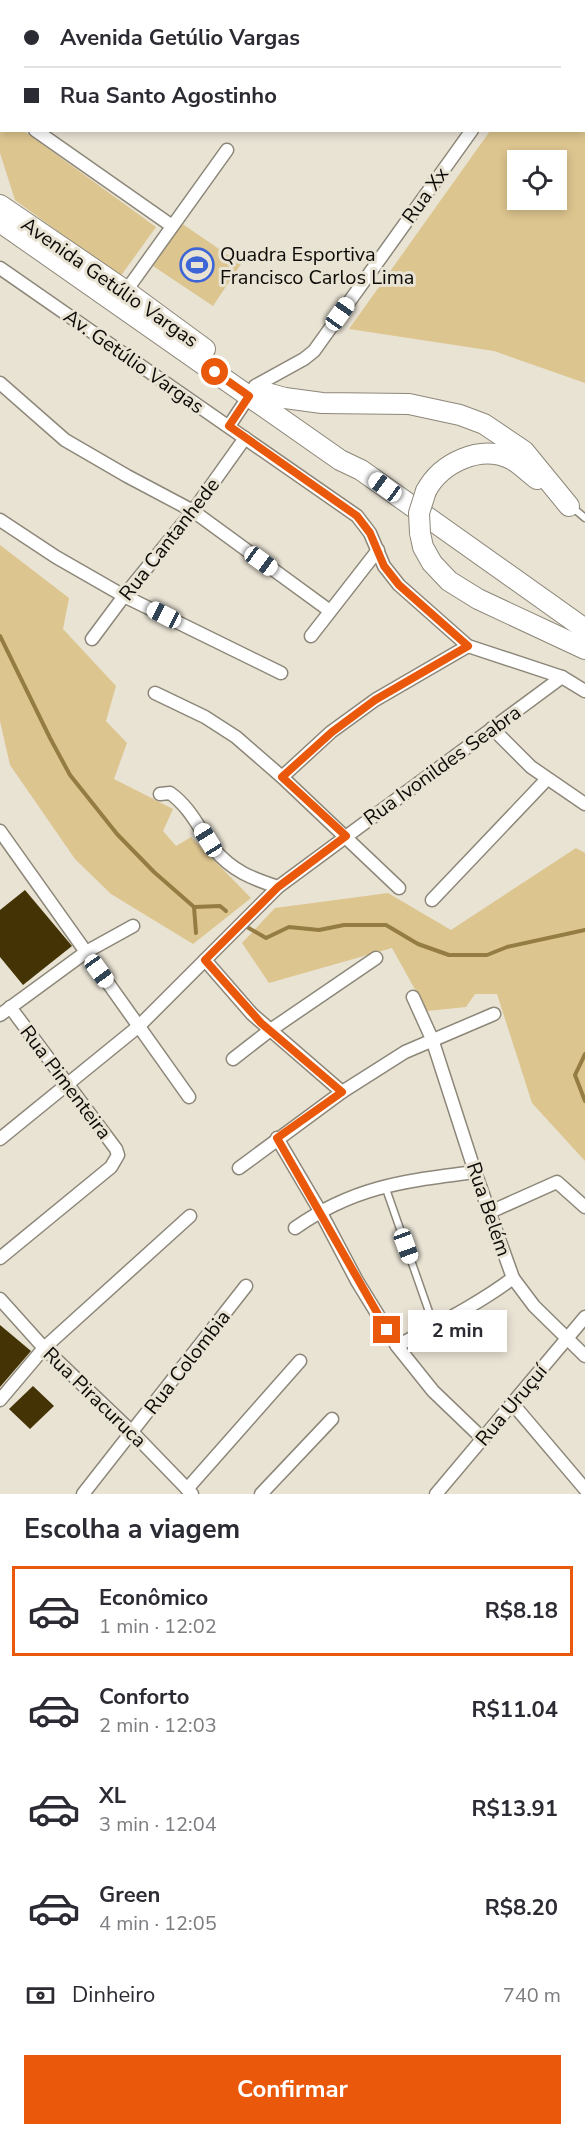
<!DOCTYPE html>
<html lang="pt">
<head>
<meta charset="utf-8">
<style>
  body { margin:0; font-family:"Nunito Sans",sans-serif; background:#f2f2f3; color:#2b2b33; height:100vh; display:flex; flex-direction:column; font-size:22px; white-space:nowrap }
  * { box-sizing:border-box; margin:0 }
  p { font-size:20px; color:#7c7c81 }
  .icon { flex:none; width:33px; height:33px; fill:none; stroke:currentColor; stroke-width:2; stroke-linecap:round; stroke-linejoin:round }
  .map { position:relative; height:1494px; overflow:hidden }
  .drawer { display:flex; flex-direction:column; background:#fff; flex:1 }
  .drawer>* { flex:none }
  .guide { position:absolute; left:0px; top:0px; width:585px; height:132px; box-shadow:0 3px 9px #0003; display:grid; align-content:center; height:132px; padding:0 24px; background:#fff }
  .fabs { position:absolute; left:507px; top:150px; display:grid; gap:12px }
  .fabs a { display:grid; place-items:center; width:60px; height:60px; border-radius:0px; background:#fff; box-shadow:0 3px 9px #0003; font-size:30px }
  .end { position:absolute; width:27px; height:27px; margin:-14px; border:8px solid #ea580c; background:#fff; box-shadow:0 0 0 3px #fff }
  .from { border-radius:50% }
  .bubble { position:absolute; height:42px; border-radius:0px; background:#fff; box-shadow:0 3px 9px #0003; font-size:20px; font-weight:700; line-height:42px; text-align:center }
  .car { position:absolute; width:18px; height:36px; margin:-18px -9px; border-radius:8px; box-shadow:0 0 4px 2px #0007; background:linear-gradient(#fff 24%,#345 0 40%,#fff 0 76%,#345 0 86%,#fff 0) }
  .guide b { display:flex; align-items:center; gap:21px; height:57px; font-size:22px }
  .guide b+b { border-top:2px solid #e1e1e2 }
  .guide i { width:15px; height:15px; background:#2b2b33 }
  ul { padding:0; list-style:none }
  li { display:flex; align-items:center; gap:18px; height:90px; margin:0 12px 9px; padding:0 12px; border:3px solid transparent; border-radius:0px }
  li div { flex:1 }
  li b { display:block; font-size:22px }
  li em { font-style:normal; font-weight:700 }
  li.active { border-color:#ea580c }
  li>.icon { width:54px; height:54px; stroke-width:1.5 }
  h2 { padding:0 24px; font-size:27px; line-height:72px }
  .pay { display:flex; align-items:center; gap:15px; height:66px; padding:0 24px; font-size:22px }
  .pay p { margin-inline-start:auto }
  .button { display:flex; gap:12px; margin-top:auto; padding:12px 24px }
  .button a { flex:1; height:69px; border-radius:0px; background:#ea580c; color:#fff; font-size:24px; font-weight:700; line-height:69px; text-align:center }
  .map>svg:first-child { display:block }
</style>
</head>
<body>
<div class="map">
<svg width="585" height="1494" viewBox="0 0 585 1494">
  <rect width="100%" height="100%" fill="#e9e3d4"/>
  <g fill="#ddc58f" fill-rule="evenodd">
    <path d="M583 0H585V383L494 351 349 329 490 131 584 130ZM556 160V200H518V160Z"/>
    <polygon points="0,113 2,130 24,131 156,227 120,277 15,200 0,153"/>
    <polygon points="181,223 241,264 213,306 153,266"/>
    <polygon points="0,545 69,598 63,629 116,686 106,721 127,743 114,779 173,809 163,831 176,846 191,837 251,898 193,944 111,894 75,859 10,765 0,721"/>
    <polygon points="576,848 585,853 585,1161 532,1103 497,994 475,994 466,1007 427,1011 392,948 269,983 242,943 275,908 388,893 451,930"/>
  </g>
  <g fill="none" stroke-linecap="round" stroke-linejoin="round">
    <g stroke="#957c42" stroke-width="4">
      <polyline points="0,636 50,738 70,775 117,834 154,872 194,907 196,933"/>
      <polyline points="194,907 220,906 226,911"/>
      <polyline points="247,927 266,938 289,927 319,930 344,925 386,925 418,944 449,955 487,955 507,947 585,930"/>
      <polyline points="585,1054 575,1075 585,1101"/>
    </g>
  </g>
  <g fill="#443304">
    <polygon points="25,890 72,946 23,985 0,957 0,910"/>
    <polygon points="0,1325 31,1351 0,1387"/>
    <polygon points="33,1386 54,1406 30,1429 9,1409"/>
  </g>
  <g fill="none" stroke-linecap="round" stroke-linejoin="round">
    <defs>
      <g id="service">
        <polyline points="572,507 585,518"/>
        <polyline points="385,1186 434,1326"/>
      </g>
      <g id="minor">
        <polyline points="29,0 31,2"/>
        <polyline points="238,0 240,2"/>
        <polyline points="531,0 533,2"/>
        <polyline points="105,2 107,0"/>
        <polyline points="330,2 331,0"/>
        <polyline points="564,2 565,0"/>
        <polyline points="0,98 2,97"/>
        <polyline points="35,130 172,226"/>
        <polyline points="0,268 357,516 370,533 384,566 399,585 468,646 562,677 585,691"/>
        <polyline points="126,291 227,150"/>
        <polyline points="0,383 65,440 127,476 193,511 330,611"/>
        <polyline points="255,386 304,359 314,351 472,130"/>
        <polyline points="229,426 249,396"/>
        <polyline points="0,520 56,557 124,596 281,673"/>
        <polyline points="311,636 378,550"/>
        <polyline points="92,639 124,596 193,511 245,438"/>
        <polyline points="155,693 205,717 236,737 282,777 399,888"/>
        <polyline points="492,728 531,767 585,804"/>
        <polyline points="282,777 331,732 375,700 468,646"/>
        <path d="M160 794 170 793C191 808 199 829 214 849 232 871 253 879 278 887"/>
        <polyline points="0,831 189,1097"/>
        <polyline points="432,900 547,779"/>
        <polyline points="205,960 252,1014 342,1092"/>
        <polyline points="413,997 432,1039 475,1172 513,1278 534,1306 585,1356"/>
        <polyline points="0,1015 86,952 133,926"/>
        <polyline points="233,1059 269,1031 376,958"/>
        <polyline points="277,1138 320,1211 357,1281 397,1346 433,1391 483,1439"/>
        <polyline points="0,1139 139,1026 278,887 562,677"/>
        <polyline points="239,1168 342,1092 405,1052 494,1014"/>
        <polyline points="490,1212 557,1182 585,1207"/>
        <path d="M295 1228C355 1186 405 1181 475 1172"/>
        <polyline points="0,1258 111,1167 118,1155 116,1149 10,1007"/>
        <polyline points="0,1299 44,1348 132,1432 192,1494"/>
        <path d="M397 1346C436 1325 477 1305 513 1278"/>
        <polyline points="0,1400 44,1348 190,1216"/>
        <polyline points="512,1403 585,1489"/>
        <polyline points="187,1489 300,1361"/>
        <polyline points="83,1494 246,1286"/>
        <polyline points="261,1494 332,1419"/>
        <polyline points="436,1494 585,1317"/>
      </g>
      <g id="trunk">
        <polyline points="0,205 126,291 205,349"/>
        <polyline points="0,222 340,460 361,470 585,629"/>
        <polyline points="263,392 285,398 322,403 409,404 460,415 484,424 524,451 569,506"/>
        <path d="M426 491C441 463 480 444 511 459 520 464 529 473 537 479"/>
        <polyline points="420,533 423,547 432,563 449,581 478,599 585,649"/>
      </g>
    </defs>
    <use href="#service" stroke="#8d8779" stroke-width="9"/>
    <use href="#minor" stroke="#8d8779" stroke-width="15"/>
    <use href="#trunk" stroke="#8d8779" stroke-width="22"/>
    <use href="#service" stroke="#fff" stroke-width="6"/>
    <use href="#minor" stroke="#fff" stroke-width="12"/>
    <use href="#trunk" stroke="#fff" stroke-width="20"/>
    <defs>
      <polyline id="trunk-bridge" points="420,533 419,513 426,491"/>
    </defs>
    <use href="#trunk-bridge" stroke="#8d8779" stroke-width="22" stroke-linecap="butt"/>
    <use href="#trunk-bridge" stroke="#fff" stroke-width="20"/>
  </g>
  <g fill="none" stroke-linecap="round" stroke-linejoin="round">
    <polyline stroke="#ea580c" stroke-width="8" points="215,372 249,396 229,426 357,516 370,533 384,566 399,585 468,646 375,700 332,732 282,777 346,836 278,887 205,960 261,1023 342,1092 277,1138 387,1330"/>
  </g>
  <defs>
    <symbol id="stadium-ring" viewBox="-11 -11 22 22"><circle r="9.5" fill="#e9e3d4" stroke="#3e65d6" stroke-width="1.5"/><path d="M0-5a6.5 5 0 1 0 0 10a6.5 5 0 1 0 0-10ZM-3.5-1.8h7v3.6h-7Z" fill="#3e65d6"/></symbol>
  </defs>
  <g fill-rule="evenodd">
    <use href="#stadium-ring" x="178" y="246" width="38" height="38"/>
  </g>
  <g text-anchor="middle" stroke-width="6" stroke-linejoin="round" paint-order="stroke">
    <g font-size="20" fill="#0d0b07" stroke="#e9e3d4">
      <text transform="translate(425 195) rotate(-54)" y="7">Rua Xx</text>
      <text transform="translate(110 282) rotate(35)" y="7">Avenida Getúlio Vargas</text>
      <text transform="translate(134 361) rotate(35)" y="7">Av. Getúlio Vargas</text>
      <text transform="translate(169 539) rotate(-52)" y="7">Rua Cantanhede</text>
      <text transform="translate(442 765) rotate(-36)" y="7">Rua Ivonildes Seabra</text>
      <text transform="translate(66 1082) rotate(53)" y="7">Rua Pimenteira</text>
      <text transform="translate(489 1209) rotate(71)" y="7">Rua Belém</text>
      <text transform="translate(187 1362) rotate(-52)" y="7">Rua Colombia</text>
      <text transform="translate(95 1397) rotate(44)" y="7">Rua Piracuruca</text>
      <text transform="translate(511 1405) rotate(-50)" y="7">Rua Uruçuí</text>
    </g>
    <g font-size="20" fill="#0d0b07" stroke="#e9e3d4" text-anchor="start">
      <text x="220" y="261">Quadra Esportiva<tspan x="220" dy="23">Francisco Carlos Lima</tspan></text>
    </g>
  </g>
</svg>
<div class="fabs">
<a><svg class="icon" aria-label="locate" viewBox="0 0 24 24"><circle cx="12" cy="12" r="6"/><path d="M12 2v4M12 18v4M2 12h4M18 12h4"/></svg></a>
</div>
<i class="end from" style="left:215px;top:372px"></i>
<i class="end" style="left:387px;top:1330px"></i>
<div class="bubble" style="left:408px;top:1310px;width:99px">2 min</div>
<i class="car" style="left:340px;top:314px;rotate:35deg"></i>
<i class="car" style="left:385px;top:487px;rotate:306deg"></i>
<i class="car" style="left:261px;top:561px;rotate:126deg"></i>
<i class="car" style="left:164px;top:615px;rotate:297deg"></i>
<i class="car" style="left:208px;top:840px;rotate:328deg"></i>
<i class="car" style="left:99px;top:971px;rotate:144deg"></i>
<i class="car" style="left:406px;top:1246px;rotate:160deg"></i>
<div class="guide">
<b><i class="from"></i>Avenida Getúlio Vargas</b>
<b><i></i>Rua Santo Agostinho</b>
</div>
</div>
<section class="drawer">
<h2>Escolha a viagem</h2>
<ul>
<li class="active"><svg class="icon" aria-label="car" viewBox="0 0 24 24"><path d="M5 17H2v-5l4-1 3-4h7l3 4 3 1v5h-3M9 17h6M6 11h13"/><circle cx="7" cy="17" r="2"/><circle cx="17" cy="17" r="2"/></svg><div><b>Econômico</b><p>1 min · 12:02</p></div><em>R$8.18</em></li>
<li><svg class="icon" aria-label="car" viewBox="0 0 24 24"><path d="M5 17H2v-5l4-1 3-4h7l3 4 3 1v5h-3M9 17h6M6 11h13"/><circle cx="7" cy="17" r="2"/><circle cx="17" cy="17" r="2"/></svg><div><b>Conforto</b><p>2 min · 12:03</p></div><em>R$11.04</em></li>
<li><svg class="icon" aria-label="car" viewBox="0 0 24 24"><path d="M5 17H2v-5l4-1 3-4h7l3 4 3 1v5h-3M9 17h6M6 11h13"/><circle cx="7" cy="17" r="2"/><circle cx="17" cy="17" r="2"/></svg><div><b>XL</b><p>3 min · 12:04</p></div><em>R$13.91</em></li>
<li><svg class="icon" aria-label="car" viewBox="0 0 24 24"><path d="M5 17H2v-5l4-1 3-4h7l3 4 3 1v5h-3M9 17h6M6 11h13"/><circle cx="7" cy="17" r="2"/><circle cx="17" cy="17" r="2"/></svg><div><b>Green</b><p>4 min · 12:05</p></div><em>R$8.20</em></li>
</ul>
<div class="pay"><svg class="icon" aria-label="cash" viewBox="0 0 24 24"><path d="M3 7h18v10H3z"/><circle cx="12" cy="12" r="2"/></svg>Dinheiro<p>740 m</p></div>
<div class="button"><a>Confirmar</a></div>
</section>
</body>
</html>
